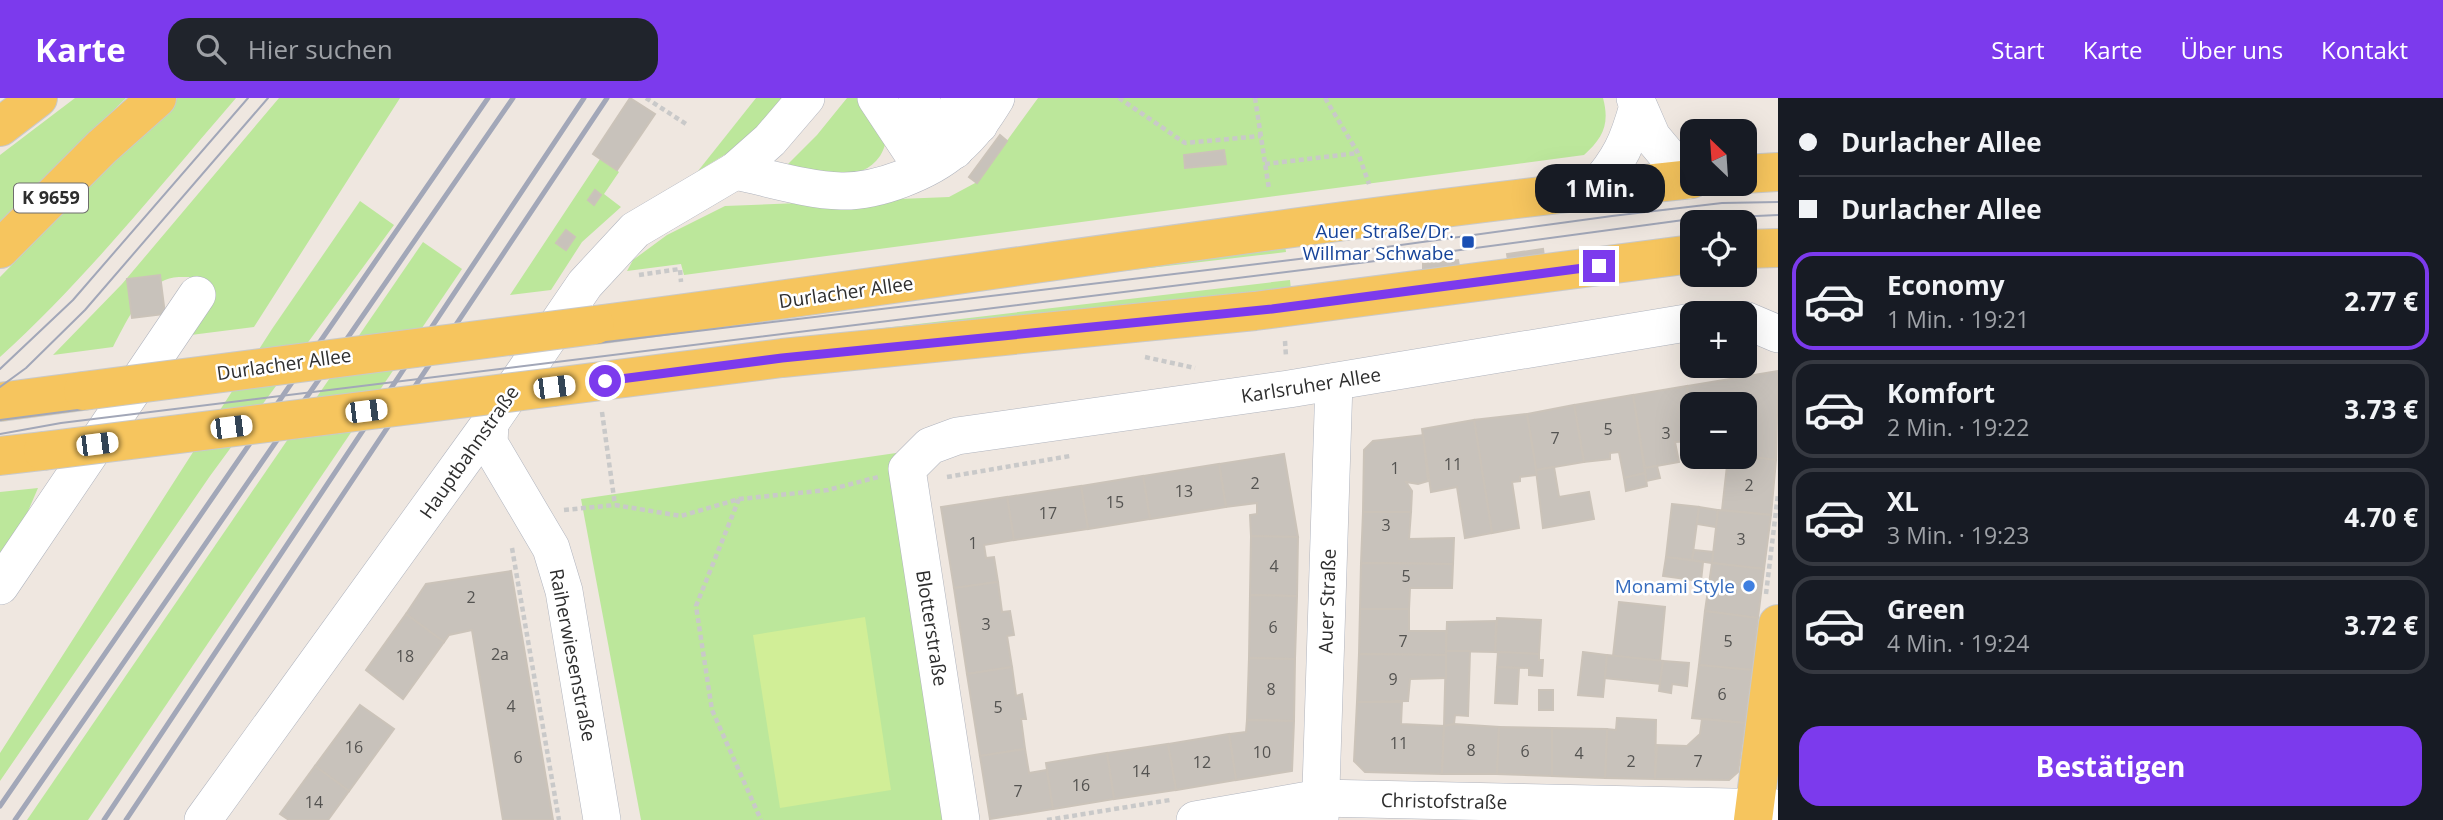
<!DOCTYPE html>
<html lang="de">
<head>
<meta charset="utf-8">
<style>
  body { margin:0; font-family:"Open Sans",sans-serif; background:#20242c; color:#f1f3f6; height:100vh; display:flex; flex-direction:column; font-size:26px; white-space:nowrap }
  * { box-sizing:border-box; margin:0 }
  p { font-size:23px; color:#9ea1a6 }
  .icon { flex:none; width:38px; height:38px; fill:none; stroke:currentColor; stroke-width:2; stroke-linecap:round; stroke-linejoin:round }
  .map { position:relative; flex:1; overflow:hidden }
  .details { display:flex; flex-direction:column; background:#171b24; width:665px }
  .details>* { flex:none }
  .banner { display:grid; align-content:center; height:154px; padding:0 21px; background:#171b24 }
  .needle { width:46px; rotate:335deg }
  .fabs { position:absolute; left:1680px; top:21px; display:grid; gap:14px }
  .fabs a { display:grid; place-items:center; width:77px; height:77px; border-radius:14px; background:#171b24; box-shadow:0 7px 28px #0002; font-size:35px }
  .end { position:absolute; width:32px; height:32px; margin:-16px; border:9px solid #7c3aed; background:#fff; box-shadow:0 0 0 4px #fff }
  .from { border-radius:50% }
  .bubble { position:absolute; height:49px; border-radius:21px; background:#171b24; box-shadow:0 7px 28px #0002; font-size:23px; font-weight:700; line-height:49px; text-align:center }
  .car { position:absolute; width:21px; height:42px; margin:-21px -10px; border-radius:9px; box-shadow:0 0 5px 2px #0007; background:linear-gradient(#fff 24%,#345 0 40%,#fff 0 76%,#345 0 86%,#fff 0) }
  .banner b { display:flex; align-items:center; gap:24px; height:66px; font-size:26px }
  .banner b+b { border-top:2px solid #363941 }
  .banner i { width:18px; height:18px; background:#f1f3f6 }
  ul { padding:0; list-style:none }
  li { display:flex; align-items:center; gap:21px; height:98px; margin:0 14px 10px; padding:0 7px; border:4px solid #363941; border-radius:21px }
  li div { flex:1 }
  li b { display:block; font-size:26px }
  li em { font-style:normal; font-weight:700 }
  li.on { border-color:#7c3aed }
  li>.icon { width:63px; height:63px; stroke-width:1.5 }
  .button { display:flex; gap:14px; margin-top:auto; padding:14px 21px }
  .button a { flex:1; height:80px; border-radius:21px; background:#7c3aed; color:#fff; font-size:28px; font-weight:700; line-height:80px; text-align:center }
  header { display:flex; align-items:center; gap:42px; box-sizing:border-box; height:98px; padding:0 35px; background:#7c3aed; color:#fff }
  header strong { font-size:33px }
  nav { display:flex; gap:38px; margin-inline-start:auto; font-size:24px }
  .search { width:490px; height:63px; background:#20242c; display:flex; align-items:center; gap:18px; box-sizing:border-box; padding:0 24px; border-radius:21px; color:#9ea1a6; font-size:26px }
  main { display:flex; flex:1; min-height:0 }
  .map>svg:first-child { display:block }
</style>
</head>
<body>
<header>
<strong>Karte</strong>
<div class="search"><svg class="icon" aria-label="search" viewBox="0 0 24 24"><circle cx="10" cy="10" r="6"/><path d="M15 15l6 6"/></svg>Hier suchen</div>
<nav><a>Start</a><a>Karte</a><a>Über uns</a><a>Kontakt</a></nav>
</header>
<main>
<div class="map">
<svg width="1778" height="722" viewBox="0 0 1778 722">
  <rect width="100%" height="100%" fill="#efe7e0"/>
  <g fill="#bce79b">
    <polygon points="75,0 126,0 0,124 0,57"/>
    <path d="M176 0H236C159 89 87 180 0 259V179Z"/>
    <path d="M279 0H400L254 229 175 239 210 191 193 179C184 179 173 178 165 182 140 193 125 226 113 249L53 257 122 186Z"/>
    <polygon points="756,0 785,0 744,45 698,73"/>
    <path d="M847 0H864C870 9 883 22 885 32 887 42 885 50 880 58 860 88 816 75 788 66L817 37Z"/>
    <path d="M1038 0H1603C1610 26 1603 40 1584 57L684 177 681 166 627 173 633 162 667 137 725 108 949 99 977 84Z"/>
    <polygon points="600,61 619,74 604,96 621,109 582,144 551,192 510,197"/>
    <polygon points="360,103 394,127 210,378 0,683 0,655 272,231"/>
    <polygon points="1284,140 1286,154 1073,179"/>
    <polygon points="423,144 462,171 88,722 27,722"/>
    <polygon points="1290,182 1291,192 799,240"/>
    <polygon points="896,355 950,722 641,722 581,401"/>
    <polygon points="38,390 26,418 0,455 0,394"/>
  </g>
  <polygon fill="#d1ee97" points="865,519 891,692 780,710 753,537"/>
  <g fill="#c8c2bb" stroke="#cbc3b9" stroke-width="2">
    <polygon points="630,0 655,16 617,72 593,56"/>
    <polygon points="1000,37 1007,43 977,85 969,79"/>
    <polygon points="1224,52 1226,66 1185,70 1184,57"/>
    <polygon points="595,92 601,97 594,107 588,102"/>
    <polygon points="566,132 575,139 566,152 556,145"/>
    <polygon points="1543,151 1544,158 1508,162 1507,156"/>
    <polygon points="1458,162 1459,168 1423,173 1423,166"/>
    <polygon points="160,177 165,216 132,220 127,181"/>
    <polygon points="1778,273 1776,362 1745,358 1745,306 1692,306 1692,327 1687,288"/>
    <polygon points="1687,288 1692,343 1675,344 1679,364 1645,370 1633,297"/>
    <polygon points="1633,297 1645,375 1624,380 1619,354 1610,355 1610,361 1584,364 1574,307"/>
    <polygon points="1574,307 1584,364 1536,372 1527,316"/>
    <polygon points="1527,316 1537,377 1520,379 1520,383 1512,384 1519,430 1492,435 1474,322"/>
    <polygon points="1474,322 1492,435 1465,440 1457,389 1431,394 1422,331"/>
    <polygon points="1423,337 1428,383 1418,386 1406,384 1412,393 1411,414 1363,414 1364,352 1373,343"/>
    <polygon points="1284,356 1298,439 1251,438 1250,417 1257,416 1257,405 1226,409 1219,366"/>
    <polygon points="1745,358 1776,362 1771,417 1722,412 1728,359"/>
    <polygon points="1219,366 1226,409 1150,421 1143,378"/>
    <polygon points="1657,368 1660,380 1646,383 1645,370"/>
    <polygon points="1554,369 1559,399 1589,394 1594,421 1543,430 1536,372"/>
    <polygon points="1645,375 1647,388 1626,393 1624,380"/>
    <polygon points="1143,378 1150,421 1088,431 1081,388"/>
    <polygon points="1081,388 1088,431 1014,442 1007,399"/>
    <polygon points="1007,399 1014,442 984,447 986,460 994,459 998,484 954,490 941,409"/>
    <polygon points="1672,406 1699,409 1692,462 1666,459"/>
    <polygon points="1699,409 1718,412 1716,429 1697,426"/>
    <polygon points="1718,412 1771,417 1764,471 1712,465"/>
    <polygon points="1363,414 1411,414 1409,441 1454,440 1453,466 1361,465"/>
    <polygon points="1251,438 1298,439 1297,498 1250,497"/>
    <polygon points="1694,452 1713,454 1712,465 1692,462"/>
    <polygon points="1666,459 1703,464 1701,483 1663,478"/>
    <polygon points="1361,465 1453,466 1452,490 1410,490 1409,511 1360,511"/>
    <polygon points="1712,465 1764,471 1758,520 1705,513"/>
    <polygon points="511,473 553,722 503,722 472,532 449,537 444,544 406,516 426,486"/>
    <polygon points="998,484 1002,514 1010,513 1014,537 1007,538 1012,569 967,576 954,490"/>
    <polygon points="1250,497 1297,498 1295,561 1249,560"/>
    <polygon points="1619,504 1665,509 1660,563 1613,558"/>
    <polygon points="1360,511 1409,511 1409,533 1446,533 1446,557 1359,556"/>
    <polygon points="1705,513 1758,520 1752,572 1699,567"/>
    <polygon points="406,516 444,544 403,601 366,572"/>
    <polygon points="1497,520 1541,522 1539,556 1495,554"/>
    <polygon points="1496,523 1495,554 1446,553 1447,524"/>
    <polygon points="1446,553 1470,553 1468,618 1455,617 1454,626 1444,628"/>
    <polygon points="1498,554 1539,556 1539,562 1543,562 1542,578 1529,577 1529,570 1497,569"/>
    <polygon points="1583,554 1607,557 1603,599 1578,597"/>
    <polygon points="1359,556 1446,557 1446,580 1410,581 1408,603 1357,604"/>
    <polygon points="1607,557 1663,563 1660,586 1605,580"/>
    <polygon points="1249,560 1295,561 1294,623 1247,622"/>
    <polygon points="1663,563 1689,565 1687,588 1672,586 1671,595 1659,593"/>
    <polygon points="1699,567 1752,572 1745,625 1692,620"/>
    <polygon points="1012,569 1016,598 1022,596 1026,621 1021,621 1025,651 980,658 967,576"/>
    <polygon points="1497,569 1519,570 1517,606 1495,605"/>
    <rect x="1539" y="592" width="14" height="20"/>
    <polygon points="1357,604 1402,604 1401,626 1444,628 1442,676 1365,674 1354,663"/>
    <polygon points="360,607 394,631 349,693 315,668"/>
    <polygon points="1617,620 1656,622 1655,681 1605,680 1607,631 1616,632"/>
    <polygon points="1702,621 1745,625 1738,674 1729,682 1655,681 1657,647 1687,648 1700,636"/>
    <polygon points="1247,622 1294,623 1292,673 1236,682 1229,636 1246,634"/>
    <polygon points="1454,626 1499,629 1497,676 1442,676 1444,628"/>
    <polygon points="1499,629 1552,630 1552,678 1497,676"/>
    <polygon points="1552,630 1607,631 1605,680 1552,678"/>
    <polygon points="1229,636 1236,682 1176,692 1168,646"/>
    <polygon points="1168,646 1176,692 1114,701 1107,655"/>
    <polygon points="1025,651 1029,675 1047,672 1053,711 990,721 980,658"/>
    <polygon points="1107,655 1114,701 1053,711 1046,665"/>
    <polygon points="315,668 349,693 328,722 289,722 280,716"/>
  </g>
  <g fill="none" stroke-linecap="round" stroke-linejoin="round">
    <defs>
      <g id="minor">
        <polyline points="876,0 923,71"/>
        <polyline points="917,0 955,52"/>
        <polyline points="959,0 979,27"/>
        <polyline points="1635,0 1652,39 1688,82"/>
        <path d="M735 73C769 80 807 92 841 93 877 94 929 74 956 50 973 36 985 18 996 0"/>
        <path d="M1595 90C1620 62 1628 44 1638 8"/>
        <polyline points="1745,222 1778,236"/>
        <polyline points="490,325 489,345 551,450 564,493 602,722"/>
        <polyline points="0,488 197,197"/>
        <polyline points="203,722 490,325 585,186 635,132 735,73 770,42 806,0"/>
        <polyline points="961,722 907,371 930,348 957,338 1289,291 1692,224"/>
        <polyline points="1195,722 1320,700 1778,710"/>
        <polyline points="1320,722 1334,284"/>
      </g>
      <g id="major">
        <polyline points="0,29 38,0"/>
        <polyline points="1745,76 1778,74"/>
        <polyline points="0,151 102,49 157,0"/>
        <polyline points="1745,151 1778,150"/>
        <path d="M595 227C961 179 1325 120 1692 81"/>
        <polyline points="554,289 782,260 1255,213 1692,156"/>
        <polyline points="0,304 83,293"/>
        <polyline points="0,358 43,353"/>
        <polyline points="1753,722 1778,526"/>
      </g>
    </defs>
    <use href="#minor" stroke="#b0b4be" stroke-width="38"/>
    <use href="#major" stroke="#c9c9c9" stroke-width="40"/>
    <g stroke="#c9c9c9" stroke-width="4.5" stroke-dasharray="5 3.5" stroke-linecap="butt">
      <polyline points="646,0 686,26"/>
      <polyline points="1119,0 1185,45 1261,38"/>
      <polyline points="1255,0 1269,91"/>
      <polyline points="1325,0 1358,55 1369,86"/>
      <polyline points="1265,66 1358,55"/>
      <polyline points="639,177 680,171 681,184"/>
      <polyline points="1285,243 1286,259"/>
      <polyline points="1145,259 1195,270"/>
      <polyline points="602,314 615,407"/>
      <polyline points="947,379 1070,358"/>
      <polyline points="739,401 696,508 712,612 761,722"/>
      <polyline points="564,412 615,407 681,418 739,401 828,392 878,379"/>
      <polyline points="512,450 559,722"/>
      <polyline points="1766,496 1778,396"/>
      <polyline points="1047,722 1170,702"/>
    </g>
    <use href="#minor" stroke="#fff" stroke-width="37"/>
    <use href="#major" stroke="#f6c55e" stroke-width="38"/>
    <g stroke="#a2a7b8" stroke-width="2">
      <polyline points="0,271 73,202 248,0"/>
      <polyline points="0,289 26,270 85,212 268,0"/>
      <polyline points="0,322 581,247 1299,161 1612,118 1722,105 1778,104"/>
      <polyline points="0,336 61,325 1408,159 1691,121 1778,117"/>
    </g>
    <g stroke="#a2a7b8" stroke-width="5">
      <polyline points="0,708 488,0"/>
      <polyline points="15,722 513,0"/>
      <polyline points="104,722 584,0"/>
      <polyline points="126,722 607,0"/>
    </g>
    <defs>
      <g id="major-bridge">
        <polyline points="83,293 595,227"/>
        <polyline points="43,353 554,289"/>
      </g>
    </defs>
    <use href="#major-bridge" stroke="#c9c9c9" stroke-width="40" stroke-linecap="butt"/>
    <use href="#major-bridge" stroke="#f6c55e" stroke-width="38"/>
  </g>
  <g fill="none" stroke-linecap="round" stroke-linejoin="round">
    <polyline stroke="#7c3aed" stroke-width="9" points="605,283 782,260 1272,211 1599,168"/>
  </g>
  <rect fill="#1a4fb4" stroke="#fff" stroke-width="2.5" x="1461" y="137" width="14" height="14" rx="3.5"/>
  <circle fill="#3f7fe0" stroke="#fff" stroke-width="2.5" cx="1749" cy="488" r="7"/>
  <g text-anchor="middle" stroke-width="5" stroke-linejoin="round" paint-order="stroke">
    <g font-size="16" fill="#545351">
      <text x="1608" y="337">5</text>
      <text x="1666" y="341">3</text>
      <text x="1555" y="346">7</text>
      <text x="1453" y="372">11</text>
      <text x="1395" y="376">1</text>
      <text x="1255" y="391">2</text>
      <text x="1749" y="393">2</text>
      <text x="1184" y="399">13</text>
      <text x="1115" y="410">15</text>
      <text x="1048" y="421">17</text>
      <text x="1386" y="433">3</text>
      <text x="1741" y="447">3</text>
      <text x="973" y="451">1</text>
      <text x="1274" y="474">4</text>
      <text x="1406" y="484">5</text>
      <text x="471" y="505">2</text>
      <text x="986" y="532">3</text>
      <text x="1273" y="535">6</text>
      <text x="1403" y="549">7</text>
      <text x="1728" y="549">5</text>
      <text x="500" y="562">2a</text>
      <text x="405" y="564">18</text>
      <text x="1393" y="587">9</text>
      <text x="1271" y="597">8</text>
      <text x="1722" y="602">6</text>
      <text x="511" y="614">4</text>
      <text x="998" y="615">5</text>
      <text x="1399" y="651">11</text>
      <text x="354" y="655">16</text>
      <text x="1471" y="658">8</text>
      <text x="1525" y="659">6</text>
      <text x="1262" y="660">10</text>
      <text x="1579" y="661">4</text>
      <text x="518" y="665">6</text>
      <text x="1631" y="669">2</text>
      <text x="1698" y="669">7</text>
      <text x="1202" y="670">12</text>
      <text x="1141" y="679">14</text>
      <text x="1081" y="693">16</text>
      <text x="1018" y="699">7</text>
      <text x="314" y="710">14</text>
    </g>
    <rect fill="#fff" stroke="#6d6d6d" stroke-width="2" x="14" y="85.5" width="74" height="29" rx="5"/>
    <g font-size="18" font-weight="bold" fill="#2e2e2e">
      <text x="51" y="106">K 9659</text>
    </g>
    <g font-size="19" fill="#164399" stroke="#fff" text-anchor="end">
      <text x="1454" y="140">Auer Straße/Dr.<tspan x="1454" dy="22">Willmar Schwabe</tspan></text>
    </g>
    <g font-size="19" fill="#2e2e2e" stroke="#fff">
      <text transform="translate(846 194) rotate(-8)" y="7">Durlacher Allee</text>
      <text transform="translate(284 266) rotate(-8)" y="7">Durlacher Allee</text>
      <text transform="translate(1311 287) rotate(-9)" y="7">Karlsruher Allee</text>
      <text transform="translate(469 354) rotate(-55)" y="7">Hauptbahnstraße</text>
      <text transform="translate(1327 503) rotate(-88)" y="7">Auer Straße</text>
      <text transform="translate(932 530) rotate(81)" y="7">Blotterstraße</text>
      <text transform="translate(573 557) rotate(79)" y="7">Raiherwiesenstraße</text>
      <text transform="translate(1444 703) rotate(1)" y="7">Christofstraße</text>
    </g>
    <g font-size="19" fill="#366cbe" stroke="#fff" text-anchor="end">
      <text x="1735" y="495">Monami Style</text>
    </g>
  </g>
</svg>
<div class="fabs">
<a><svg class="needle" viewBox="-14 -14 28 28"><path d="M0-13l5 13h-10z" fill="#e53935"/><path d="M0 13l5-13h-10z" fill="#9ea1a6"/></svg></a>
<a><svg class="icon" aria-label="locate" viewBox="0 0 24 24"><circle cx="12" cy="12" r="6"/><path d="M12 2v4M12 18v4M2 12h4M18 12h4"/></svg></a>
<a>+</a>
<a>−</a>
</div>
<i class="end from" style="left:605px;top:283px"></i>
<i class="end" style="left:1599px;top:168px"></i>
<div class="bubble" style="left:1535px;top:66px;width:130px">1 Min.</div>
<i class="car" style="left:554px;top:289px;rotate:83deg"></i>
<i class="car" style="left:366px;top:313px;rotate:83deg"></i>
<i class="car" style="left:231px;top:329px;rotate:83deg"></i>
<i class="car" style="left:97px;top:346px;rotate:83deg"></i>
</div>
<section class="details">
<div class="banner">
<b><i class="from"></i>Durlacher Allee</b>
<b><i></i>Durlacher Allee</b>
</div>
<ul>
<li class="on"><svg class="icon" aria-label="car" viewBox="0 0 24 24"><path d="M5 17H2v-5l4-1 3-4h7l3 4 3 1v5h-3M9 17h6M6 11h13"/><circle cx="7" cy="17" r="2"/><circle cx="17" cy="17" r="2"/></svg><div><b>Economy</b><p>1 Min. · 19:21</p></div><em>2.77 €</em></li>
<li><svg class="icon" aria-label="car" viewBox="0 0 24 24"><path d="M5 17H2v-5l4-1 3-4h7l3 4 3 1v5h-3M9 17h6M6 11h13"/><circle cx="7" cy="17" r="2"/><circle cx="17" cy="17" r="2"/></svg><div><b>Komfort</b><p>2 Min. · 19:22</p></div><em>3.73 €</em></li>
<li><svg class="icon" aria-label="car" viewBox="0 0 24 24"><path d="M5 17H2v-5l4-1 3-4h7l3 4 3 1v5h-3M9 17h6M6 11h13"/><circle cx="7" cy="17" r="2"/><circle cx="17" cy="17" r="2"/></svg><div><b>XL</b><p>3 Min. · 19:23</p></div><em>4.70 €</em></li>
<li><svg class="icon" aria-label="car" viewBox="0 0 24 24"><path d="M5 17H2v-5l4-1 3-4h7l3 4 3 1v5h-3M9 17h6M6 11h13"/><circle cx="7" cy="17" r="2"/><circle cx="17" cy="17" r="2"/></svg><div><b>Green</b><p>4 Min. · 19:24</p></div><em>3.72 €</em></li>
</ul>
<div class="button"><a>Bestätigen</a></div>
</section>
</main>
</body>
</html>
